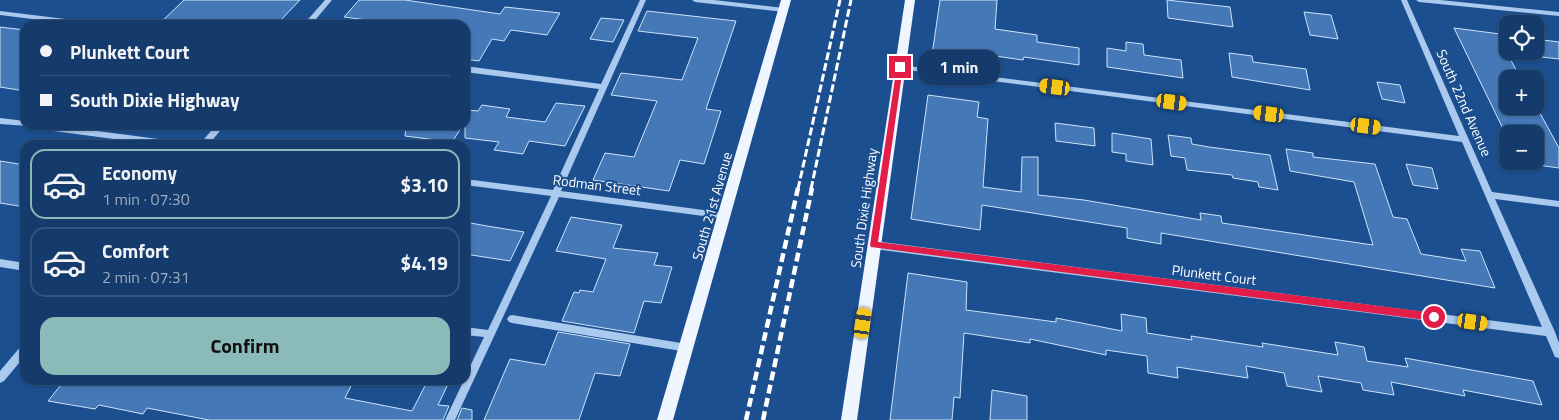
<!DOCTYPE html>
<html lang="en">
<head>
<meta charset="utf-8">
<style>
  body { margin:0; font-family:"Titillium Web",sans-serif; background:#1d4271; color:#f1f3f6; height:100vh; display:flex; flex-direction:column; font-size:19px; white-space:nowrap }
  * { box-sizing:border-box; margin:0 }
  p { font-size:16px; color:#9dadc1 }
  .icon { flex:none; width:28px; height:28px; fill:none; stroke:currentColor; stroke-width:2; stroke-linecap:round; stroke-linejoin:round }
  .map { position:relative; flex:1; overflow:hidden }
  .drawer { position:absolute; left:20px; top:140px; width:450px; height:245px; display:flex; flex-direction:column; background:#143b6b; border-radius:15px; box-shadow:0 1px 4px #0004,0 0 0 1px #33557e }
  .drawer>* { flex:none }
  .banner { position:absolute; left:20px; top:20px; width:450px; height:110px; border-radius:15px; box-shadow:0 1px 4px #0004,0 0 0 1px #33557e; display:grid; align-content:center; height:110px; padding:0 20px; background:#143b6b }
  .buttons { position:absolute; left:1499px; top:15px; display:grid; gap:10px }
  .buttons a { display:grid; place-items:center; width:45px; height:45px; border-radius:10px; background:#143b6b; box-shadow:0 1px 4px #0004,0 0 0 1px #33557e; font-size:25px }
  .end { position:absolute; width:22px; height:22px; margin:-11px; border:6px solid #e11d48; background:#fff; box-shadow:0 0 0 2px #fff }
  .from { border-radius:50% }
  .bubble { position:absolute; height:35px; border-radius:15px; background:#143b6b; box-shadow:0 1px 4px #0004,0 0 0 1px #33557e; font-size:16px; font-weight:700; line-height:35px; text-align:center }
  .car { position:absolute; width:15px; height:30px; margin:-15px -8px; border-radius:6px; box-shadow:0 0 4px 1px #0007; background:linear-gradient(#f5c518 24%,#345 0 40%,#f5c518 0 76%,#345 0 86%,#f5c518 0) }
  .banner b { display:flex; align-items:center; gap:18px; height:48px; font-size:19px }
  .banner b+b { border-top:1px solid #33557e }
  .banner i { width:12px; height:12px; background:#f1f3f6 }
  ul { padding:9px 0 0; list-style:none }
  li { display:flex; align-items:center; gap:15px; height:70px; margin:0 10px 8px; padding:0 10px; border:2px solid #33557e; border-radius:15px }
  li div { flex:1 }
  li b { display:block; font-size:19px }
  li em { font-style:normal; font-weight:700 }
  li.on { border-color:#8bbbb9 }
  li>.icon { width:45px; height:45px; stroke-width:1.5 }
  .action { display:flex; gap:10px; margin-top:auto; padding:10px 20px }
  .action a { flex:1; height:58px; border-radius:15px; background:#8bbbb9; color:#111; font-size:20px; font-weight:700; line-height:58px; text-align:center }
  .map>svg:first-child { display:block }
</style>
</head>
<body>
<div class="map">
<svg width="1559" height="420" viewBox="0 0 1559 420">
  <rect width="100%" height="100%" fill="#1b4f8f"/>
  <g fill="#4478b7" stroke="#cfe3fa">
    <polygon points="184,0 300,0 276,25 158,25"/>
    <polygon points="359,0 405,0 500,14 505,7 560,13 547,35 511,30 504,41 492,39 479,61 465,59 465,25 406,25 344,17"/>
    <polygon points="940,0 997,0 995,29 1037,35 1037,42 1079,48 1079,65 1024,57 1023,60 974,53 973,60 932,55"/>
    <polygon points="1167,0 1230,7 1233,27 1168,18"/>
    <polygon points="647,11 736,21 706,109 721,111 704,164 680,160 669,191 593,180 605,153 634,157 657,101 611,95 621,73 682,80 698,38 638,31"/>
    <polygon points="1304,12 1331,15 1338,39 1310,35"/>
    <polygon points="601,18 624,20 613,42 590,39"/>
    <polygon points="0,27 25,30 25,91 0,87"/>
    <polygon points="1454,28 1508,35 1508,51 1535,51 1535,39 1559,42 1559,59 1507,53 1521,79 1508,79 1508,106 1535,106 1535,104 1559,148 1559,168 1516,162 1535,161 1535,134 1508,134 1508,139"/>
    <polygon points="1126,42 1143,44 1144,55 1181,60 1183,78 1107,67 1107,48 1126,51"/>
    <polygon points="1229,53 1252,56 1253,62 1306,69 1310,90 1232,77"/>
    <polygon points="1377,82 1400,85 1405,103 1382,99"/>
    <polygon points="928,95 979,102 977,117 988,119 983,187 1021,192 1022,157 1038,157 1038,195 1084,200 1201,220 1200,213 1221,216 1222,223 1373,245 1354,182 1290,171 1286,149 1313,153 1313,157 1375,164 1393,217 1407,219 1421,254 1466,261 1461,249 1480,251 1495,288 1161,233 1161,244 1127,238 1127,228 982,205 980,230 911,219"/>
    <polygon points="556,103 585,106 565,146 529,141 523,154 494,150 499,142 465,138 465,110 478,111 482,105 510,109 506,117 545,122"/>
    <polygon points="1055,123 1094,128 1095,146 1056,141"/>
    <polygon points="406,125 463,125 452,142 405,136"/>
    <polygon points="1112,133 1151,139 1153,165 1126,161 1126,154 1112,152"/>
    <polygon points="1168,135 1191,138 1192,144 1209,147 1270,155 1278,190 1259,187 1258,182 1233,178 1232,175 1187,170 1185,158 1171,156"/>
    <polygon points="0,161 25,165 25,207 0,203"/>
    <polygon points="1406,164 1432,168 1438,189 1413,185"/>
    <polygon points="571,217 622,225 613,248 658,253 654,265 672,267 661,303 644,301 634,333 562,321 574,292 579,293 580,290 593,292 606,259 556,251"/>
    <polygon points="465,222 487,226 524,232 510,261 465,254"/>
    <polygon points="908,273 967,282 966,310 1056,322 1056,318 1122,331 1121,314 1146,318 1147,333 1192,340 1191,336 1263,347 1262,343 1338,355 1335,342 1364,347 1367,361 1408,367 1405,358 1533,381 1542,405 1463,390 1465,396 1391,382 1394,395 1363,390 1361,383 1318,376 1322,392 1287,386 1284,373 1246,366 1248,378 1177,367 1178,378 1148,373 1147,356 1106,350 1106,355 1030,339 1030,343 964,333 960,398 954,397 952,420 890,420"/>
    <polygon points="558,332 630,344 620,376 595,373 579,420 484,420 510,359 545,365"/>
    <polygon points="65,380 354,380 345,398 412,411 428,380 450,380 438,405 449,406 443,420 209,420 147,408 143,414 99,405 95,409 48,401"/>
    <polygon points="992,390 1027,396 1027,420 990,420"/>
    <polygon points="462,408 472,410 472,420 457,420"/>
  </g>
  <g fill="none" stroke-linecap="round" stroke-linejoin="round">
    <g fill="#a9c9ee" fill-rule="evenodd">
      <polygon points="325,0 332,0 311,25 303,25"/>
      <polygon points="640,0 646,0 561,191 726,213 729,214 730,216 729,218 726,219 559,197 455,420 445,420 464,380 465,380 465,377 484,337 465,335 465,327 488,330 551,196 465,185 465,179 553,190 599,89 465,72 465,66 601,84"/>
      <polygon points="692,0 714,0 784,8 788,10 784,12 695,2"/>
      <polygon points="1401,0 1407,0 1492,192 1559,201 1559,207 1495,199 1555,332 1559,343 1559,358 1555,357 1546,336 874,249 871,248 869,245 871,242 874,241 1542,327 1462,142 900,69 896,67 900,65 1459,136"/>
      <polygon points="1416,0 1440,0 1559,12 1559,16 1419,2"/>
      <polygon points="0,11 98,23 102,25 80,25 0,15"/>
      <polygon points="0,118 25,121 25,125 52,125 181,142 185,145 159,145 31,128 28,126 0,124"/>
      <polygon points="216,125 225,125 208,145 199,145"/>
      <polygon points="0,259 25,263 25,271 0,267"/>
      <polygon points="512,315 687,344 691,345 692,348 691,351 687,352 512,323 509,322 507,319 509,316"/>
      <polygon points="25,345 25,356 4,381 0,383 0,371 21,346"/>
    </g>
    <g fill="#f0f6ff" fill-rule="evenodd">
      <polygon points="781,0 791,0 673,420 657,420"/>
      <polygon points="905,0 915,0 857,420 841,420"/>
    </g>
    <g stroke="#fff" stroke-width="3" stroke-dasharray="8 3" stroke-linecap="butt">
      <polyline points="798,189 840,0"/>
      <polyline points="811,189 851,0"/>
    </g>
    <g stroke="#fff" stroke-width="4.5" stroke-dasharray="9 4.5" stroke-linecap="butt">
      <polyline points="746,420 798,188"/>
      <polyline points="763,420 812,188"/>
    </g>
  </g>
  <polygon fill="#e11d48" points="897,65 903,67 878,242 1434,313 1438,317 1434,321 871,247 870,245"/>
  <g text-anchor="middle" stroke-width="4" stroke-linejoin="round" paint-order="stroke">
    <g font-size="14" fill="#fff" stroke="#1b4f8f">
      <text transform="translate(1464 103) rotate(66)" y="5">South 22nd Avenue</text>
      <text transform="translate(597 185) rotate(7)" y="5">Rodman Street</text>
      <text transform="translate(712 206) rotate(-74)" y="5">South 21st Avenue</text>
      <text transform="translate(864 208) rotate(-82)" y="5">South Dixie Highway</text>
      <text transform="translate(1214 275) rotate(7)" y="5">Plunkett Court</text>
    </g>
  </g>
</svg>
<div class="buttons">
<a><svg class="icon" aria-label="locate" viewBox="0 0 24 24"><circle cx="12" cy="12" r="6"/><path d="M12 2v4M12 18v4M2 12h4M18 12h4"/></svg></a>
<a>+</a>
<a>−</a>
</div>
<i class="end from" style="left:1434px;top:317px"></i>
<i class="end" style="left:900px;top:67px"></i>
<div class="bubble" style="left:918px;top:50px;width:82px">1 min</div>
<i class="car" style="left:1055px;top:87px;rotate:277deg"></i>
<i class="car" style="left:1172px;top:102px;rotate:97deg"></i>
<i class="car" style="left:1269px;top:114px;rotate:277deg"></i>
<i class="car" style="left:1366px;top:126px;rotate:97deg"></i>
<i class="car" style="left:1473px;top:322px;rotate:98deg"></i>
<i class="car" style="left:863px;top:323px;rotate:8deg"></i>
<div class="banner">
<b><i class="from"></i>Plunkett Court</b>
<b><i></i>South Dixie Highway</b>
</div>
<section class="drawer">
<ul>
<li class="on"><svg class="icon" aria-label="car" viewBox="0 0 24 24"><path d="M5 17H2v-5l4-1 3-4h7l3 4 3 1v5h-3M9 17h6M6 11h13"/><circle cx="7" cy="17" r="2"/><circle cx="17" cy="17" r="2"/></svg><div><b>Economy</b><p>1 min · 07:30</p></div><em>$3.10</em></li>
<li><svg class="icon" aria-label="car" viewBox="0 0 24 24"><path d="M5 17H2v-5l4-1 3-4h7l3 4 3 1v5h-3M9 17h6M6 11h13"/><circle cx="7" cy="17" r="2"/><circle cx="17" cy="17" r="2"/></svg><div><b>Comfort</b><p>2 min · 07:31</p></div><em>$4.19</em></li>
</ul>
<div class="action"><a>Confirm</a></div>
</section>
</div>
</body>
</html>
